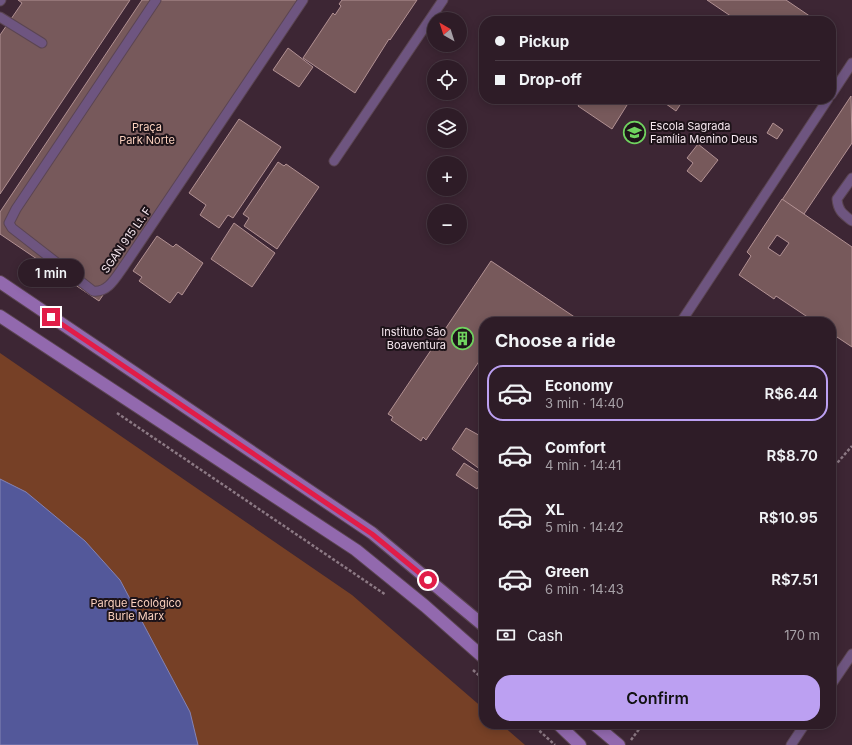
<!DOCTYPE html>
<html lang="en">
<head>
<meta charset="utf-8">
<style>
  body { margin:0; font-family:Inter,sans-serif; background:#36252f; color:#f1f3f6; height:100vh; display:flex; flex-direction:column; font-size:15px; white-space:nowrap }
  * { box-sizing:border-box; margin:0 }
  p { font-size:13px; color:#a7a1a7 }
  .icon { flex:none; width:22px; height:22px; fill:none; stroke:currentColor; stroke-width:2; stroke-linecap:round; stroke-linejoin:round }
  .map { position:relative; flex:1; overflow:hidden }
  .panel { position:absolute; left:479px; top:317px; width:357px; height:412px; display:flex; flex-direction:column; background:#2e1c27; border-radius:16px; box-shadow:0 2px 10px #0003,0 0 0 1px #493a44 }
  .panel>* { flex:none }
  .guide { position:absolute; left:479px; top:16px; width:357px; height:88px; border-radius:16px; box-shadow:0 2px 10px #0003,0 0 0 1px #493a44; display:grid; align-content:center; height:88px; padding:0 16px; background:#2e1c27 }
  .needle { width:26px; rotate:321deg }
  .tools { position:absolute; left:427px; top:12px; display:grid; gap:8px }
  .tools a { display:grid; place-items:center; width:40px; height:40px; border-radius:50%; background:#2e1c27; box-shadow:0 2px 10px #0003,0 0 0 1px #493a44; font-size:20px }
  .end { position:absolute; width:18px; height:18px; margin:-9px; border:5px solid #e11d48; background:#fff; box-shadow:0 0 0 2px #fff }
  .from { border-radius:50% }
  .bubble { position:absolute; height:28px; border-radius:14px; background:#2e1c27; box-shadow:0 2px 10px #0003,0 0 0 1px #493a44; font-size:13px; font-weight:600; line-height:28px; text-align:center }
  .guide b { display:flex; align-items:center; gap:14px; height:38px; font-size:15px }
  .guide b+b { border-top:1px solid #493a44 }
  .guide i { width:10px; height:10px; background:#f1f3f6 }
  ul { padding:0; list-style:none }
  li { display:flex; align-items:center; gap:12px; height:56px; margin:0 8px 6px; padding:0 8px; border:2px solid transparent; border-radius:16px }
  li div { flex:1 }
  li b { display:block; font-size:15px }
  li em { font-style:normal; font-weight:600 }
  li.on { border-color:#bca0f2 }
  li>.icon { width:36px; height:36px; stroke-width:1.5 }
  h2 { padding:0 16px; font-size:18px; line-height:48px }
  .pay { display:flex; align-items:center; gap:10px; height:44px; padding:0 16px; font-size:15px }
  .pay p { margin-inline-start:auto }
  .primary-button { display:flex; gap:8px; margin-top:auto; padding:8px 16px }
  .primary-button a { flex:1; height:46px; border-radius:16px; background:#bca0f2; color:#111; font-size:16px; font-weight:600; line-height:46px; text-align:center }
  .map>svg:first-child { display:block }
</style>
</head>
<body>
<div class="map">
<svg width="852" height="745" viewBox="0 0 852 745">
  <rect width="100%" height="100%" fill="#3d2634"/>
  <polygon fill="#764026" points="0,353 352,595 484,709 484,724 501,724 525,745 0,745"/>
  <polygon fill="#53589a" stroke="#8483b4" points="0,479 26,492 85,541 120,580 190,712 198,745 0,745"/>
  <g fill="#77595b" stroke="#b29193" fill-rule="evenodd">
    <polygon points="18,0 130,0 0,194 0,35 22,3"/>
    <polygon points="142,0 300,0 99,301 0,234 0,212"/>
    <polygon points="342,0 417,0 390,40 389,39 355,93 303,58 333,13 335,15 341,6 339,4"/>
    <polygon points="707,0 786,0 817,21 738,21"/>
    <polygon points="288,48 313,67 299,87 273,70"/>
    <polygon points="851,96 852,143 804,214 782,200"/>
    <polygon points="583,99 619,99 627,105 612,129 578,106"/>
    <polygon points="659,99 684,99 676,111"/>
    <polygon points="239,119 281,147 233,218 228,215 219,228 200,215 206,205 189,193"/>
    <polygon points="773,123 783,130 777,139 767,133"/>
    <polygon points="698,144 718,160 701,182 687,171 693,163 687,158"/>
    <polygon points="278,162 284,166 286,164 319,187 277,249 244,226 249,218 243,214"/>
    <path d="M782 199 852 247V347L831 333V322H815L776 296 774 299 739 275 751 256 747 252ZM777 235 789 243 780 256 768 248Z"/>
    <polygon points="234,223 275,253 252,287 211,259"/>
    <polygon points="157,236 173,247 176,244 203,263 182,295 178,292 170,303 139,281 142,277 133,271"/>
    <polygon points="491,261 582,322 484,322 484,354 426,440 423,437 421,441 391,420 393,417 388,414"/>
    <polygon points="466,428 484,438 484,472 452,449"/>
    <polygon points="464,463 484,476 483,480 484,487 480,484 477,489 456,475"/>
  </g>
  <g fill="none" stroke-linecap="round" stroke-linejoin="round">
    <defs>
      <g id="lane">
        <path d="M156 0 16 209 9 223 12 228 93 291C108 293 116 277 124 266L303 0"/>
        <polyline points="0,1 1,0"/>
        <polyline points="0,17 42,43"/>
        <polyline points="831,95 852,63"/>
        <polyline points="334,161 443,0"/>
        <path d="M852 178 837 199C838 211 843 214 852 221"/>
        <polyline points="681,322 828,99"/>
        <polyline points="831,685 852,654"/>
        <polyline points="791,745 805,724"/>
      </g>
      <g id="secondary">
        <polyline points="0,282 372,533 484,626"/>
        <polyline points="0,316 356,550 425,606 484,658"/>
        <polyline points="558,724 580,745"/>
        <polyline points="594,724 619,745"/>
      </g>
    </defs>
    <use href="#lane" stroke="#5b4552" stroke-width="11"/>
    <use href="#secondary" stroke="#5b4552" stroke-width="14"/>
    <g stroke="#8c7984" stroke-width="2.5" stroke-dasharray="3 2" stroke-linecap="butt">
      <polyline points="117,413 386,595"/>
      <polyline points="831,470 852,446"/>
      <polyline points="473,670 484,680"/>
      <polyline points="532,724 555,745"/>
      <polyline points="631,740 643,724"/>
    </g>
    <use href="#lane" stroke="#6e5580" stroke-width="9"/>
    <use href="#secondary" stroke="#9269ae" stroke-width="12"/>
  </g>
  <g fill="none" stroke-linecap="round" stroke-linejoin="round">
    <polyline stroke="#e11d48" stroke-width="5" points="51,317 372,534 428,580"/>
  </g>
  <defs>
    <symbol id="school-ring" viewBox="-11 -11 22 22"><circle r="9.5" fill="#1d1319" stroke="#70d35f" stroke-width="1.5"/><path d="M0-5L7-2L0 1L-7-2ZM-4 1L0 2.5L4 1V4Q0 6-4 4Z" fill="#70d35f"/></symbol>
    <symbol id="building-ring" viewBox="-11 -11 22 22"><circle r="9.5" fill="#1d1319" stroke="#70d35f" stroke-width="1.5"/><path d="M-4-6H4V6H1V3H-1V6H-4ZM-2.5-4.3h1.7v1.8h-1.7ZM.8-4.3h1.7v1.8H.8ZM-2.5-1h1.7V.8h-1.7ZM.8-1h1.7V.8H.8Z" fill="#70d35f"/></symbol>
  </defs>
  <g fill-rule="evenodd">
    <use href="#school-ring" x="622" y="120" width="25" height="25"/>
    <use href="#building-ring" x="450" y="326" width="25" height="25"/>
  </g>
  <g text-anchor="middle" stroke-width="4" stroke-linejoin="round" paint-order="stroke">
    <g font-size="11" fill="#f7e8f0" stroke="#1d1319" text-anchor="start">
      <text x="650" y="130">Escola Sagrada<tspan x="650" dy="13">Família Menino Deus</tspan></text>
      <text x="446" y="336" text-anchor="end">Instituto São<tspan x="446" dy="13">Boaventura</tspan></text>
    </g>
    <g font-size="11" fill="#fcd2bf" stroke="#1d1319">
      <text x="147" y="131">Praça<tspan x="147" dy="13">Park Norte</tspan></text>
      <text x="136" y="607">Parque Ecológico<tspan x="136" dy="13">Burle Marx</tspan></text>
    </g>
    <g font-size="11" fill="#f7e8f0" stroke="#1d1319">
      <text transform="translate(126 240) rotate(-55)" y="4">SGAN 915 Lt. F</text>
    </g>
  </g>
</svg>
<div class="tools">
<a><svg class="needle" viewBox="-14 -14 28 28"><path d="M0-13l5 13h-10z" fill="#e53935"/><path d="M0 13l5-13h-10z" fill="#a7a1a7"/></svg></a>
<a><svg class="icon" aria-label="locate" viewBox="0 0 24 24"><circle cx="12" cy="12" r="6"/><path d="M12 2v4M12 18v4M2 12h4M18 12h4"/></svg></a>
<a><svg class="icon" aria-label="layers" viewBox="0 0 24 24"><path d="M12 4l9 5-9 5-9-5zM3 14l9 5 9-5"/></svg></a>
<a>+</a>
<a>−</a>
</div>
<i class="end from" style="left:428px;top:580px"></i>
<i class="end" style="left:51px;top:317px"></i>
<div class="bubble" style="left:18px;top:259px;width:66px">1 min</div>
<div class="guide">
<b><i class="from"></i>Pickup</b>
<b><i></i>Drop-off</b>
</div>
<section class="panel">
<h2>Choose a ride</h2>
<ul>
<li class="on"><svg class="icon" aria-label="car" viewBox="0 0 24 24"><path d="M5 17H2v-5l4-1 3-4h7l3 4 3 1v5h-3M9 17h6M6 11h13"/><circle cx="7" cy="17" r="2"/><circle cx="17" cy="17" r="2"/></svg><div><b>Economy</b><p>3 min · 14:40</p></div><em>R$6.44</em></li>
<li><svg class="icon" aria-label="car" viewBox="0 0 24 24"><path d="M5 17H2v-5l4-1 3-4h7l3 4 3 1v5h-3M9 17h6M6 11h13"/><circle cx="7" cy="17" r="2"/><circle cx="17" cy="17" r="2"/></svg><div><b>Comfort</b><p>4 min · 14:41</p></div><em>R$8.70</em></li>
<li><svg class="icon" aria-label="car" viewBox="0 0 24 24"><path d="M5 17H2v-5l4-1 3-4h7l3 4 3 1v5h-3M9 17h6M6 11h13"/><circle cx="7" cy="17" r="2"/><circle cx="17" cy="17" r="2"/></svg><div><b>XL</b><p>5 min · 14:42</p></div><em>R$10.95</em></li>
<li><svg class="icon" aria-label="car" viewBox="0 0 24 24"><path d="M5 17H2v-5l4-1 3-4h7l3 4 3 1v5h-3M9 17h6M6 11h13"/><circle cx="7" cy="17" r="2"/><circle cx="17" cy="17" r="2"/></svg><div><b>Green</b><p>6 min · 14:43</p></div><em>R$7.51</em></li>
</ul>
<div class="pay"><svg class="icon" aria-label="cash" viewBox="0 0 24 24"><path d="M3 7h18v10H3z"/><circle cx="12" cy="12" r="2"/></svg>Cash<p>170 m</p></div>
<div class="primary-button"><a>Confirm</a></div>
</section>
</div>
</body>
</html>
